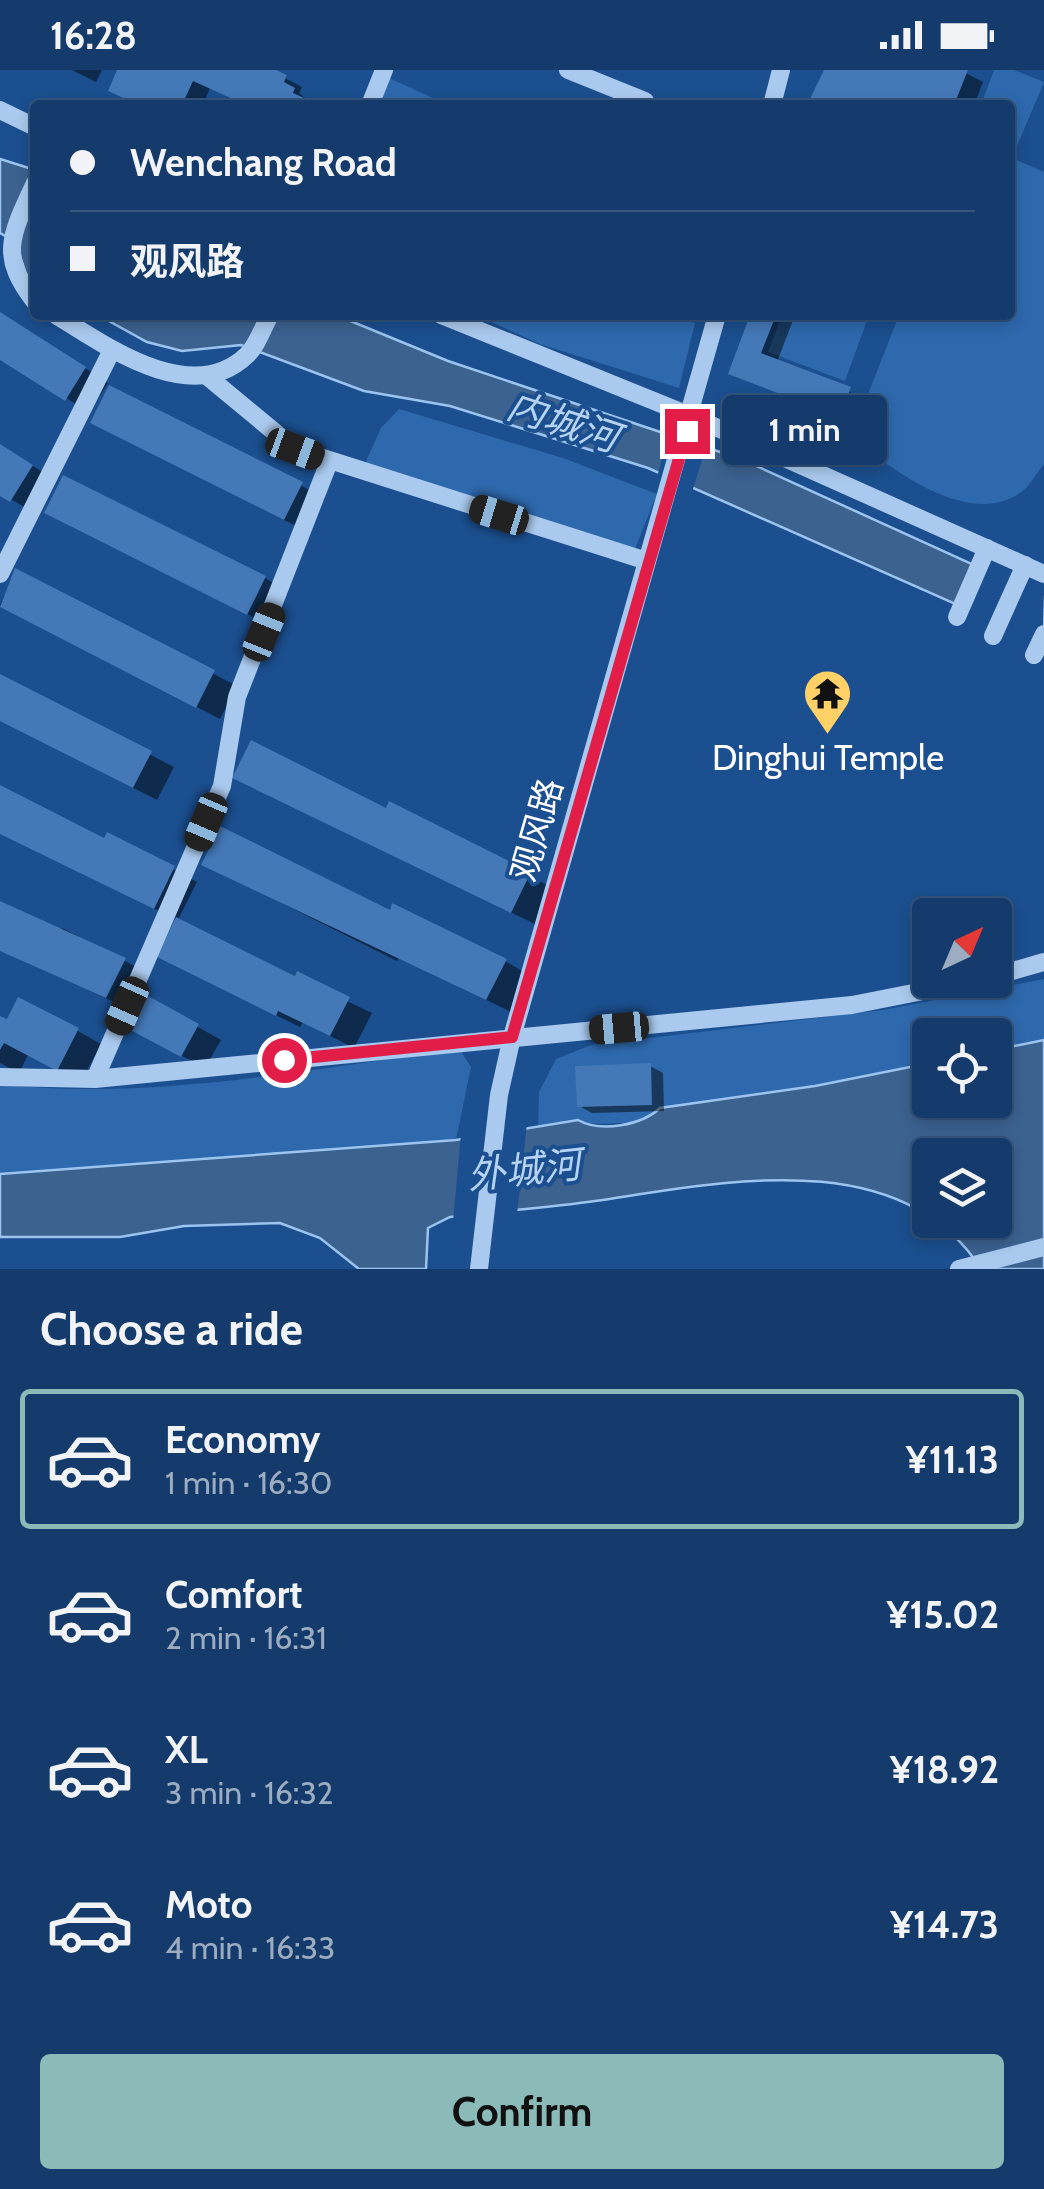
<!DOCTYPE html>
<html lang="en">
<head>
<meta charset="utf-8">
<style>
  body { margin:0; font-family:Cabin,"Noto Sans SC",sans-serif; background:#1d4271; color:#f1f3f6; height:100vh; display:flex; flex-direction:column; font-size:38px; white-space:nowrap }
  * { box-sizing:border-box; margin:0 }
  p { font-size:32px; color:#9dadc1 }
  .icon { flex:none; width:55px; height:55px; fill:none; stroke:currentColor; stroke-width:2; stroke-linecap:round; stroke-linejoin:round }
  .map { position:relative; height:1199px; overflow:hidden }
  .side { display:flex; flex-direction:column; background:#143b6b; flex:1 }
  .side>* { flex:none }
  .top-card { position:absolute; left:30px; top:30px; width:985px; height:220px; border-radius:10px; box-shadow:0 5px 15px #0003,0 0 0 2px #33557e; display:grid; align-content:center; height:220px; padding:0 40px; background:#143b6b }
  .needle { width:65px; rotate:44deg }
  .controls { position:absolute; left:912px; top:828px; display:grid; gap:20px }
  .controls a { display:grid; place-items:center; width:100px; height:100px; border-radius:10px; background:#143b6b; box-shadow:0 5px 15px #0003,0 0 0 2px #33557e; font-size:50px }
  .end { position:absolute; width:45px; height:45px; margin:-22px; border:12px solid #e11d48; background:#fff; box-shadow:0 0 0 5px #fff }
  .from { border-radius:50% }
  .bubble { position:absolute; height:70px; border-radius:10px; background:#143b6b; box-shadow:0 5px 15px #0003,0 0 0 2px #33557e; font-size:32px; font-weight:700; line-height:70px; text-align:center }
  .car { position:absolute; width:30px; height:60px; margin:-30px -15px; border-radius:12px; box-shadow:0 0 8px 2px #0007; background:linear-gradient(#222 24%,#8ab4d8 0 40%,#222 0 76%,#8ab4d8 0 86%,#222 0) }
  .top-card b { display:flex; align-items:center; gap:35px; height:95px; font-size:38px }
  .top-card b+b { border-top:2px solid #33557e }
  .top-card i { width:25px; height:25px; background:#f1f3f6 }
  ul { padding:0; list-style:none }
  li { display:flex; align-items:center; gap:30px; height:140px; margin:0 20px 15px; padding:0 20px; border:5px solid transparent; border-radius:10px }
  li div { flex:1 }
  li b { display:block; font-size:38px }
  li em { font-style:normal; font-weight:700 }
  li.selected { border-color:#8bbbb9 }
  li>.icon { width:90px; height:90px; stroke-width:1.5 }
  h2 { padding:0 40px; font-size:45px; line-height:120px }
  .primary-button { display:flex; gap:20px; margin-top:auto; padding:20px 40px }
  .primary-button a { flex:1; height:115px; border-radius:10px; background:#8bbbb9; color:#111; font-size:40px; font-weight:700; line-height:115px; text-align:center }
  .status { display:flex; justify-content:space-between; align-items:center; height:70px; padding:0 50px; background:#143b6b; direction:ltr }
  .status svg { height:28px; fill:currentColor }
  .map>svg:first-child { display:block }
</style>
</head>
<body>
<div class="status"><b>16:28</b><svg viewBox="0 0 49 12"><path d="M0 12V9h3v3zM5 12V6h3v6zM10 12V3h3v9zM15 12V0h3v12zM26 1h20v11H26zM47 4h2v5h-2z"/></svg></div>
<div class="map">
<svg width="1044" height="1199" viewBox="0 0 1044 1199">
  <rect width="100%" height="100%" fill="#1b4f8f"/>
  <g fill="#2e69ad">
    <path d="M994 0H1014L1044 12 1012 88 1044 102V394C1038 401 1032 412 1025 419 976 460 904 407 863 377L858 350 899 245H1010V35H981Z"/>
    <polygon points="389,8 448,35 377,35"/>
    <polygon points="476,245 670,245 695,253 679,318 540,274"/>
    <polygon points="782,245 869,245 845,311 768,282"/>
    <polygon points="399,339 563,388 657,424 633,484 363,398 381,358"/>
    <path d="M1044 909V970L995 980V965H930V993C874 1004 612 1070 578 1050L538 1057 539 1022 556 989 591 975 883 940Z"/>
    <path d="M460 980 471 997 456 1070 0 1104V1014C152 1032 309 998 460 980Z"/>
  </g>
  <g fill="#3c6290" stroke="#9cc4f0" stroke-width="2.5" fill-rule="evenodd">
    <polygon points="0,89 35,100 35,209 26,204 15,171 0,163"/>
    <polygon points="98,245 336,245 448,291 741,389 1044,527 1044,573 648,398 450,336 364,321 241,275 182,281 147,272"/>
    <path d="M1044 970V1199H981C900 1072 718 1113 595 1131 547 1138 498 1141 450 1147L428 1158 426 1199H359L320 1168 280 1153 184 1156 120 1167H0V1104L456 1070 578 1050C601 1063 642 1055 660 1038L815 1016 930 993V1030H995V980ZM930 1085H995V1150H930Z"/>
  </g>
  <g fill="#1b4f8f">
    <polygon points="670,360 707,374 692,422 657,407"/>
    <polygon points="975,489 1044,521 1042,577 956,537"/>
    <polygon points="527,1053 517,1144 453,1152 461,1064"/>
  </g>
  <g fill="#0007">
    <polygon points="72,0 102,0 96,12"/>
    <polygon points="120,0 270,0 302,17 299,23 313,35 247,35 210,18 203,35 140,35"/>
    <polygon points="826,0 960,0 983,12 974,35 810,35"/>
    <polygon points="0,243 108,313 89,342 0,287"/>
    <polygon points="753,245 795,245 777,292 866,329 852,365 808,348 792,339 795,330 731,303"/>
    <polygon points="111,318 325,428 308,462 117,366"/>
    <polygon points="0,375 55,410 35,443 0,423"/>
    <polygon points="70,456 265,508 288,522 271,556"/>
    <polygon points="16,502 237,616 220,649 0,535"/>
    <polygon points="0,607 174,697 157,730 0,650"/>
    <polygon points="0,718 105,771 108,765 197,812 178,850 372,943 354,978 303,952 300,957 183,899 177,850 0,762"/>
    <polygon points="259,720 387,741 390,734 553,818 535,854"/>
    <polygon points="204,794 505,891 529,905 511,942 399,887 397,891"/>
    <polygon points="0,834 59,864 62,858 148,903 138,923 221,970 205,998 150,969 134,941 0,880"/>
    <polygon points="0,948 78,961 101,974 81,1012 28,985 19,1003 0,993"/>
    <polygon points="650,996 663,1003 664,1041 592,1043 579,1036"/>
  </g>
  <g fill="#4478b7">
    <polygon points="117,0 276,0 287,5 284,12 295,18 293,23 313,32 246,35 193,11 182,35 139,35 108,21"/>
    <polygon points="824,0 968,0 954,35 807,35"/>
    <polygon points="0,242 86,297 65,331 0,290"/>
    <polygon points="750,245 776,245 761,283 851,317 835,358 789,340 793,329 728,304"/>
    <polygon points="109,315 303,412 284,450 90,353"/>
    <polygon points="0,374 33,395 10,432 0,426"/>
    <polygon points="63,405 266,506 247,545 44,443"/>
    <polygon points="15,498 215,600 196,638 0,537"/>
    <polygon points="0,604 152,681 133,718 0,651"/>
    <polygon points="251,670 386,738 389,731 531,802 511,843 232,708"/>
    <polygon points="0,715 104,768 107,762 175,796 154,839 0,764"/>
    <polygon points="220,756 390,840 392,833 507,889 486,930 201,795"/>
    <polygon points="0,831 126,888 106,928 0,881"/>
    <polygon points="176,847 295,906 297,901 350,927 330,966 278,941 276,946 157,887"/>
    <polygon points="141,922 199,954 181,987 123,956"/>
    <polygon points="18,927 79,958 57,1001 4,973 0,980 0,946 7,949"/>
    <polygon points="651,993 652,1035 577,1037 575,996"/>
  </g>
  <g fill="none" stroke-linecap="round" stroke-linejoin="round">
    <g stroke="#a9c9ee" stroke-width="18">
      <polyline points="568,0 645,31 644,35"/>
      <polyline points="370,35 384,0"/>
      <polyline points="772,35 781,0"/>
      <polyline points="0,40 35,57"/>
      <path d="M35 113C9 168 0 187 35 232"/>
      <path d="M56 245C106 276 192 338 247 285 257 276 263 257 270 245"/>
      <polyline points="441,245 691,346 1044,504"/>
      <polyline points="207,306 295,379 647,491"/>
      <polyline points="0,504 112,280"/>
      <polyline points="957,547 987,478"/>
      <polyline points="993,566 1025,495"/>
      <polyline points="1034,585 1044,564"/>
      <polyline points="995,906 1044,892"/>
      <polyline points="0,1007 95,1009 852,935 979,910"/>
      <polyline points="95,1009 222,716 237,627 329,392"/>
      <polyline points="479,1199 499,1025 512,967 717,245"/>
      <polyline points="959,1199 1044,1177"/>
    </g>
  </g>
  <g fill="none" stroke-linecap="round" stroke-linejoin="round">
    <polyline stroke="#e11d48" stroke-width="12" points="284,990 512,967 687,361"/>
  </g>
  <defs>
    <symbol id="temple-pin" viewBox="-11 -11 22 30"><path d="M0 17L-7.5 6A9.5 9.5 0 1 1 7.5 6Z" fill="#ffd166" stroke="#1b4f8f"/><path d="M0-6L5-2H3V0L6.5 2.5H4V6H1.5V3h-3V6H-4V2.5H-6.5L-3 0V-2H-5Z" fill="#111"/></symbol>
  </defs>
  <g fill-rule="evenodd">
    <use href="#temple-pin" x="800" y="596" width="55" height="75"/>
  </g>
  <g text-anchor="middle" stroke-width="8" stroke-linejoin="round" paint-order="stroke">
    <g font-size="35" fill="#fff" stroke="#1b4f8f">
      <text x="828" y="700">Dinghui Temple</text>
    </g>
    <g font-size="35" fill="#fff" stroke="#1b4f8f">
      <text transform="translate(537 760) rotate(-74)" y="12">观风路</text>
    </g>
    <g font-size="38" font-style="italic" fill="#b5d3f5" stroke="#1b4f8f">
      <text transform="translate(563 352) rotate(18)" y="13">内城河</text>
      <text transform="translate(524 1100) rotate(-6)" y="13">外城河</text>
    </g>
  </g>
</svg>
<div class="controls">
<a><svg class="needle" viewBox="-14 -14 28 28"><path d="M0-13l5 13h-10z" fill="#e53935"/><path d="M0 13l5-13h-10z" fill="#9dadc1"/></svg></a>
<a><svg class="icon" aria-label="locate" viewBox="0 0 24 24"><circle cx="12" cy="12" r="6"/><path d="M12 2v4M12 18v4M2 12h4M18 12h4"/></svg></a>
<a><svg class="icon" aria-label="layers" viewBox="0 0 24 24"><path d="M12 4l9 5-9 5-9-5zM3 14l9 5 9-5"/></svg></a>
</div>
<i class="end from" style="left:284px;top:990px"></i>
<i class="end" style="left:687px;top:361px"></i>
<div class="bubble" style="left:722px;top:325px;width:165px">1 min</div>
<i class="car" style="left:295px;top:379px;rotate:110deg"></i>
<i class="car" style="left:499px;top:445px;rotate:287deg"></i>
<i class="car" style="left:264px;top:562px;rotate:22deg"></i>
<i class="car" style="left:206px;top:752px;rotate:203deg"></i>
<i class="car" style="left:127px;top:936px;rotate:204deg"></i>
<i class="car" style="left:619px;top:958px;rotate:265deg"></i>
<div class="top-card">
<b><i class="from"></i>Wenchang Road</b>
<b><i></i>观风路</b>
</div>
</div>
<section class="side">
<h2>Choose a ride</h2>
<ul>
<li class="selected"><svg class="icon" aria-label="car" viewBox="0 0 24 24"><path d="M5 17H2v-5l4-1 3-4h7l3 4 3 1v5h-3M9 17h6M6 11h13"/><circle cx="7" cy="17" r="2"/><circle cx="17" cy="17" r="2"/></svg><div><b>Economy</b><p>1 min · 16:30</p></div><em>¥11.13</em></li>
<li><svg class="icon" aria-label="car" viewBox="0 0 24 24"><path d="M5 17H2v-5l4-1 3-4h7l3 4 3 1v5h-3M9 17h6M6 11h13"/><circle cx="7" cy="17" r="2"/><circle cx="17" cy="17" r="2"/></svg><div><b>Comfort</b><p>2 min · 16:31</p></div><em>¥15.02</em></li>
<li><svg class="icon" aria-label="car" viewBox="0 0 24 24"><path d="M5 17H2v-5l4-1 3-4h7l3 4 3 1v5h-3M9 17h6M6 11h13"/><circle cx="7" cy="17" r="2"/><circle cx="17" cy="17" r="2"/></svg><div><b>XL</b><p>3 min · 16:32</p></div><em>¥18.92</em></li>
<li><svg class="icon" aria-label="car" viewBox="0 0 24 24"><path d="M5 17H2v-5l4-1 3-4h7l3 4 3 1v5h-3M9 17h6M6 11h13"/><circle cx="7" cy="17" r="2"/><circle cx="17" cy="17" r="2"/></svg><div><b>Moto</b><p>4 min · 16:33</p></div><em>¥14.73</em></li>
</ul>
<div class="primary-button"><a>Confirm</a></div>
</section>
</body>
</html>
